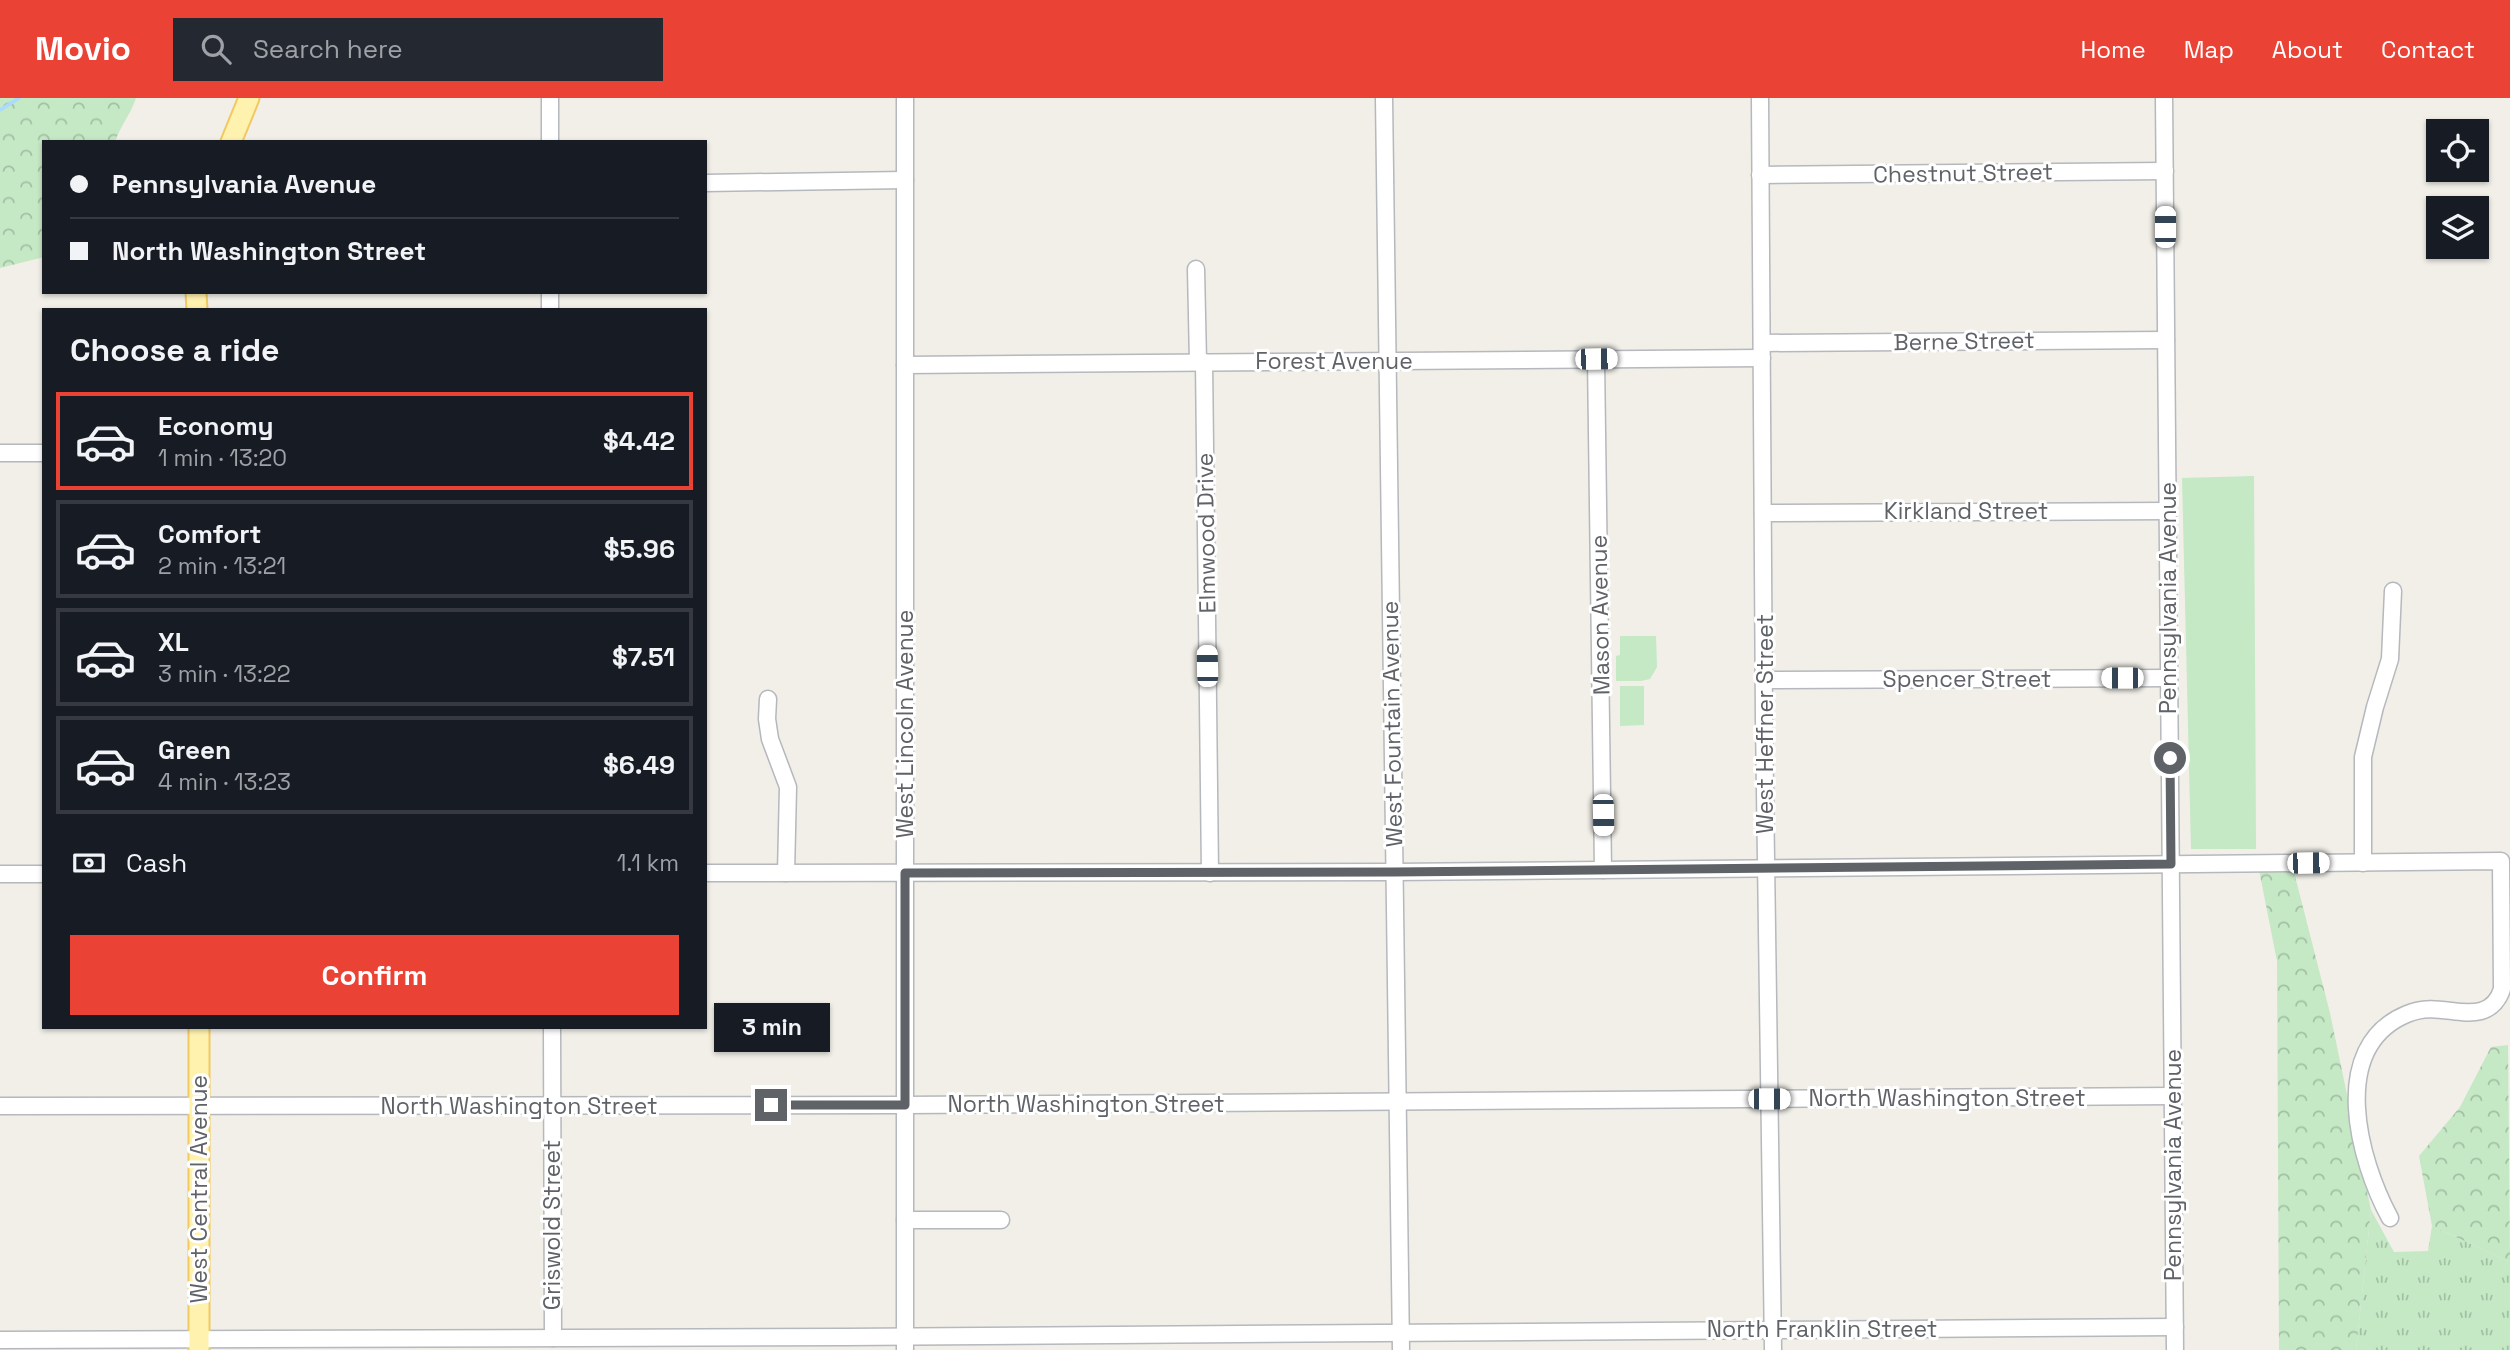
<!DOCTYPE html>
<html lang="en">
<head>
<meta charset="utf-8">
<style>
  body { margin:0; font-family:"Space Grotesk",sans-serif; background:#242831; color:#f1f3f6; height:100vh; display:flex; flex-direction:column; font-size:26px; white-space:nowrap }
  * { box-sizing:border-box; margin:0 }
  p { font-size:23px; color:#9ea1a6 }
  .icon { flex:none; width:38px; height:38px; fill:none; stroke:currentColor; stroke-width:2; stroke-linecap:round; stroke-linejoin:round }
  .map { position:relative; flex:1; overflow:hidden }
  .panel { position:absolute; left:42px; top:210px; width:665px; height:721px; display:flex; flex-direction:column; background:#171b24; border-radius:0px; box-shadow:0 2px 5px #0004 }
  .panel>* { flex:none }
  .hud { position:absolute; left:42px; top:42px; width:665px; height:154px; border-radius:0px; box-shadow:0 2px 5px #0004; display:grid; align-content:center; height:154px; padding:0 28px; background:#171b24 }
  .tools { position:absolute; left:2426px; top:21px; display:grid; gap:14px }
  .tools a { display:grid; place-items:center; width:63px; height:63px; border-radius:0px; background:#171b24; box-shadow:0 2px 5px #0004; font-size:35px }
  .end { position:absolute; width:32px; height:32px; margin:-16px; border:9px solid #5f6368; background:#fff; box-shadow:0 0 0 4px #fff }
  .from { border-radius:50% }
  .bubble { position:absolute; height:49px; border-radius:0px; background:#171b24; box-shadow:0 2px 5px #0004; font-size:23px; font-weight:700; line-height:49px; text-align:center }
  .car { position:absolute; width:21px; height:42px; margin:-21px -10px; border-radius:9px; box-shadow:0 0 5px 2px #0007; background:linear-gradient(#fff 24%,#345 0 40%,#fff 0 76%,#345 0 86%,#fff 0) }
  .hud b { display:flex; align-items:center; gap:24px; height:66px; font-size:26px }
  .hud b+b { border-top:2px solid #363941 }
  .hud i { width:18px; height:18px; background:#f1f3f6 }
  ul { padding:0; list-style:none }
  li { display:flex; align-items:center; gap:21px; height:98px; margin:0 14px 10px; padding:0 14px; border:4px solid #363941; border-radius:0px }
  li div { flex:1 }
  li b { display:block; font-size:26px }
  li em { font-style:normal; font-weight:700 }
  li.selected { border-color:#ea4335 }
  li>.icon { width:63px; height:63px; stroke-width:1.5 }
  h2 { padding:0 28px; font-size:32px; line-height:84px }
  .pay { display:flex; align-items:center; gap:18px; height:77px; padding:0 28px; font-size:26px }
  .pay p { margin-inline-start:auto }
  .primary-button { display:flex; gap:14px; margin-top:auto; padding:14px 28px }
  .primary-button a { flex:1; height:80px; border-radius:0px; background:#ea4335; color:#fff; font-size:28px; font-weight:700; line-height:80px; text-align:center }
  header { display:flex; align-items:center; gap:42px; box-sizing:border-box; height:98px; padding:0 35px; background:#ea4335; color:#fff }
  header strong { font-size:33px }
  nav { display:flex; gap:38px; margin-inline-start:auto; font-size:24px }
  .search { width:490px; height:63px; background:#242831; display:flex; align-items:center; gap:18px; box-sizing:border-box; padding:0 24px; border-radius:0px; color:#9ea1a6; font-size:26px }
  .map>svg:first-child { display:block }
</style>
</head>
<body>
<header>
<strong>Movio</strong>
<div class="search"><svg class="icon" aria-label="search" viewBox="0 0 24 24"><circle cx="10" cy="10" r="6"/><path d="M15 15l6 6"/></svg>Search here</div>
<nav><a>Home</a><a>Map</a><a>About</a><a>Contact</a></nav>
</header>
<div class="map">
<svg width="2510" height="1252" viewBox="0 0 2510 1252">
  <defs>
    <pattern id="grass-tufts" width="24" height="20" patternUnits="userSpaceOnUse" patternTransform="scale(1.75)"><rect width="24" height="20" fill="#c5e8c5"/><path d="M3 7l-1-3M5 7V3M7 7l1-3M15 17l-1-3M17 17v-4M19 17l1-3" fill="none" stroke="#a3c0a4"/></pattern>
    <pattern id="forest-crowns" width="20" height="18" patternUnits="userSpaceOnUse" patternTransform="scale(1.75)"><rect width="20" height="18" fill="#c5e8c5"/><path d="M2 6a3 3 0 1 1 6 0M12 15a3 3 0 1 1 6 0" fill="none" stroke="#a3c0a4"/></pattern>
  </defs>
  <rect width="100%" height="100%" fill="#f1efe8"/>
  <polygon fill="url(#grass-tufts)" points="2371,1112 2394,1154 2428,1153 2432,1128 2510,1164 2510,1252 2356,1252"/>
  <g fill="url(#forest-crowns)">
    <path d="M0 0H136C131 16 120 28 115 44H44V159L0 170Z"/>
    <polygon points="2259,772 2294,774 2330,915 2371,1112 2356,1252 2279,1252 2277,863"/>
    <polygon points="2508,947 2510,1164 2432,1128 2419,1058 2460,1009 2491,949"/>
  </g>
  <g fill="#c5e8c5">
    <polygon points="2254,378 2256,751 2191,751 2182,380"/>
    <polygon points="1620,538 1656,538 1657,569 1650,581 1641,583 1616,583 1616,558 1620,557"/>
    <polygon points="1620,588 1644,588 1644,627 1620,628"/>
  </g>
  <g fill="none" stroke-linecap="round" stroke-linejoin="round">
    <polyline stroke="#aadaff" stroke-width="3.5" points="0,12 19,0"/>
    <defs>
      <g id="minor">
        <polyline points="550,0 550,44"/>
        <polyline points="905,0 905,1252"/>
        <polyline points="1384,0 1401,1252"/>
        <polyline points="1760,0 1764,622 1773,1252"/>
        <polyline points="2164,0 2175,1252"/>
        <polyline points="1760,77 2165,73"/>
        <polyline points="705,85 905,82"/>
        <polyline points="1196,171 1198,264"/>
        <polyline points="550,194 550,212"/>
        <polyline points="1762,245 2166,242"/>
        <polyline points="1596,261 1603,772"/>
        <polyline points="1204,264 1210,775"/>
        <polyline points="905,267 1762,260"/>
        <polyline points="0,355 44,355"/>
        <polyline points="1763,415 2168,413"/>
        <polyline points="1764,582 2169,580"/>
        <polyline points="768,601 767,621 770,641 788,689 786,775"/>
        <polyline points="2363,765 2363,659 2375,609 2390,561 2393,493"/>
        <path d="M705 775 1394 774 2501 763 2502 891C2499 901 2492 910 2481 913 2458 919 2435 904 2407 916 2327 949 2359 1063 2390 1120"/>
        <polyline points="0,776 44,776"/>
        <polyline points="552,929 553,1240"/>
        <polyline points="0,1008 905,1007 2173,998"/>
        <polyline points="905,1122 1001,1122"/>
        <polyline points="0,1242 845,1239 2175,1229"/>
      </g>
      <g id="major">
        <polyline points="231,44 249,0"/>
        <polyline points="196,194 197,212"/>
        <polyline points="199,929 199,1252"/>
      </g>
    </defs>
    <use href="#minor" stroke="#b5b8bc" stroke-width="19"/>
    <use href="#major" stroke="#f2c960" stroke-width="23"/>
    <use href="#minor" stroke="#fff" stroke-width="16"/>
    <use href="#major" stroke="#fff2af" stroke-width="19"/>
  </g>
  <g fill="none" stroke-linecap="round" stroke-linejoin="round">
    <polyline stroke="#5f6368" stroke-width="9" points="771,1007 905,1007 905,775 1394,774 2171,766 2170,660"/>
  </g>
  <g text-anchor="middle" stroke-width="6" stroke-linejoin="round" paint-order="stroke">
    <g font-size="23" fill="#5f6368" stroke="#fff">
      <text transform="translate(1963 75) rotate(-1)" y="8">Chestnut Street</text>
      <text transform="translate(1964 243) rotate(-1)" y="8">Berne Street</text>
      <text x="1334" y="271">Forest Avenue</text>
      <text x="1966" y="421">Kirkland Street</text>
      <text transform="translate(1206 435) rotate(-91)" y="8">Elmwood Drive</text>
      <text transform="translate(2168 500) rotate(-90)" y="8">Pennsylvania Avenue</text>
      <text transform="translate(1600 517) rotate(-91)" y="8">Mason Avenue</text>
      <text x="1967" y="589">Spencer Street</text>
      <text transform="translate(905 626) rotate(-90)" y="8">West Lincoln Avenue</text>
      <text transform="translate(1392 626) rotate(-91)" y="8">West Fountain Avenue</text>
      <text transform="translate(1765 626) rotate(-90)" y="8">West Heffner Street</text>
      <text x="1947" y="1008">North Washington Street</text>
      <text x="1086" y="1014">North Washington Street</text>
      <text x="519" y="1016">North Washington Street</text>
      <text transform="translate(2173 1067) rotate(-90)" y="8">Pennsylvania Avenue</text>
      <text transform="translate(199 1091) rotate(-90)" y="8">West Central Avenue</text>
      <text transform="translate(552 1127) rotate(-90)" y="8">Griswold Street</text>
      <text x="1822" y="1239">North Franklin Street</text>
    </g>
  </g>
</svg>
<div class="tools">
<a><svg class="icon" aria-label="locate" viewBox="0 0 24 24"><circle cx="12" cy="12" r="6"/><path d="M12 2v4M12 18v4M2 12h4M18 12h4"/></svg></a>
<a><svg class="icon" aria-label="layers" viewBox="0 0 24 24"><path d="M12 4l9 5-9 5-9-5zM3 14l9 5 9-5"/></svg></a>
</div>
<i class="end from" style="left:2170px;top:660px"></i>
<i class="end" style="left:771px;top:1007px"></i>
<div class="bubble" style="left:714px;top:905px;width:116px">3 min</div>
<i class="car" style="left:2165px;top:129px;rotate:0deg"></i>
<i class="car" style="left:1596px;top:261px;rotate:89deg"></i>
<i class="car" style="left:1207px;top:568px;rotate:359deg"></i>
<i class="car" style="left:2122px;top:580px;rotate:270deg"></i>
<i class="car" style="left:1603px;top:717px;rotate:179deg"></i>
<i class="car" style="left:2308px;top:765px;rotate:89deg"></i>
<i class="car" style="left:1769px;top:1001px;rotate:90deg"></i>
<div class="hud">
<b><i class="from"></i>Pennsylvania Avenue</b>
<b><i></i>North Washington Street</b>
</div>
<section class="panel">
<h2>Choose a ride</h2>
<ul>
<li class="selected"><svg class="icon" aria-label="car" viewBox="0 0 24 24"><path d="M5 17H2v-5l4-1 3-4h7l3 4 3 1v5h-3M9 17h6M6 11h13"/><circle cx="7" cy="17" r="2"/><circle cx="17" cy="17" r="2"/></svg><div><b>Economy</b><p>1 min · 13:20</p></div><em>$4.42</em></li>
<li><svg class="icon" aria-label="car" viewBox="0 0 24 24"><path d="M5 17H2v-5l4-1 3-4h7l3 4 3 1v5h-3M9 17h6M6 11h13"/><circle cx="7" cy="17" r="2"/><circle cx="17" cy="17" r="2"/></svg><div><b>Comfort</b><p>2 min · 13:21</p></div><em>$5.96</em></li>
<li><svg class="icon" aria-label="car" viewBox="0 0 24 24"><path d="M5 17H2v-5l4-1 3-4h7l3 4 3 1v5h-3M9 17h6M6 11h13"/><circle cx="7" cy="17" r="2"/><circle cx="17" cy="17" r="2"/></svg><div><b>XL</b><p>3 min · 13:22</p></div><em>$7.51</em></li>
<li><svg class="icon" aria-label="car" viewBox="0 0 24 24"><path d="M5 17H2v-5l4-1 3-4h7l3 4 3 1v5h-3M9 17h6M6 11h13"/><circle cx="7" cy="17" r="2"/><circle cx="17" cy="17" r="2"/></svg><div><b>Green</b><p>4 min · 13:23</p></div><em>$6.49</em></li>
</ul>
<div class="pay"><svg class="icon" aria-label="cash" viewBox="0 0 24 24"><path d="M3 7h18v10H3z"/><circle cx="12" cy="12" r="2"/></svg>Cash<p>1.1 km</p></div>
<div class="primary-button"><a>Confirm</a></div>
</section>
</div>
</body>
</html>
